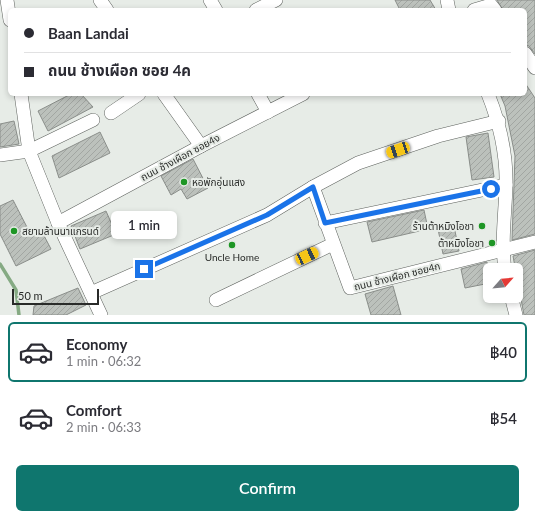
<!DOCTYPE html>
<html lang="en">
<head>
<meta charset="utf-8">
<style>
  body { margin:0; font-family:Lato,"Noto Sans Thai",sans-serif; background:#f7f7f7; color:#2b2b33; height:100vh; display:flex; flex-direction:column; font-size:15px; white-space:nowrap }
  * { box-sizing:border-box; margin:0 }
  p { font-size:13px; color:#7c7c81 }
  .icon { flex:none; width:22px; height:22px; fill:none; stroke:currentColor; stroke-width:2; stroke-linecap:round; stroke-linejoin:round }
  .map { position:relative; height:315px; overflow:hidden }
  .sheet { display:flex; flex-direction:column; background:#fff; flex:1 }
  .sheet>* { flex:none }
  .top-card { position:absolute; left:8px; top:8px; width:519px; height:88px; border-radius:6px; box-shadow:0 2px 6px #0003; display:grid; align-content:center; height:88px; padding:0 16px; background:#fff }
  .needle { width:26px; rotate:63deg }
  .fabs { position:absolute; left:483px; top:263px; display:grid; gap:8px }
  .fabs a { display:grid; place-items:center; width:40px; height:40px; border-radius:6px; background:#fff; box-shadow:0 2px 6px #0003; font-size:20px }
  .scale { position:absolute; left:12px; bottom:10px; width:87px; box-sizing:border-box; padding-left:4px; border:2px solid #292b29; border-top:0; font-size:11px; line-height:14px; white-space:nowrap; color:#292b29; -webkit-text-stroke:3px #e7ece7; paint-order:stroke }
  .end { position:absolute; width:18px; height:18px; margin:-9px; border:5px solid #1a73e8; background:#fff; box-shadow:0 0 0 2px #fff }
  .from { border-radius:50% }
  .bubble { position:absolute; height:28px; border-radius:6px; background:#fff; box-shadow:0 2px 6px #0003; font-size:13px; font-weight:600; line-height:28px; text-align:center }
  .car { position:absolute; width:12px; height:24px; margin:-12px -6px; border-radius:5px; box-shadow:0 0 3px 1px #0007; background:linear-gradient(#f5c518 24%,#345 0 40%,#f5c518 0 76%,#345 0 86%,#f5c518 0) }
  .top-card b { display:flex; align-items:center; gap:14px; height:38px; font-size:15px }
  .top-card b+b { border-top:1px solid #e1e1e2 }
  .top-card i { width:10px; height:10px; background:#2b2b33 }
  ul { padding:7px 0 0; list-style:none }
  li { display:flex; align-items:center; gap:12px; height:60px; margin:0 8px 6px; padding:0 8px; border:2px solid transparent; border-radius:6px }
  li div { flex:1 }
  li b { display:block; font-size:15px }
  li em { font-style:normal; font-weight:600 }
  li.active { border-color:#0f766e }
  li>.icon { width:36px; height:36px; stroke-width:1.5 }
  .action { display:flex; gap:8px; margin-top:auto; padding:8px 16px }
  .action a { flex:1; height:46px; border-radius:6px; background:#0f766e; color:#fff; font-size:16px; font-weight:600; line-height:46px; text-align:center }
  .map>svg:first-child { display:block }
</style>
</head>
<body>
<div class="map">
<svg width="535" height="315" viewBox="0 0 535 315">
  <defs>
    <pattern id="building-hatch" width="6" height="6" patternUnits="userSpaceOnUse"><rect width="6" height="6" fill="#bcc1bc"/><path d="M-1 1l2-2M0 6l6-6M5 7l2-2" fill="none" stroke="#a2a6a2"/></pattern>
  </defs>
  <rect width="100%" height="100%" fill="#e7ece7"/>
  <g fill="none" stroke-linecap="round" stroke-linejoin="round">
    <polyline stroke="#85aa83" stroke-width="3.5" points="0,264 16,290 19,315"/>
  </g>
  <g fill="url(#building-hatch)" stroke="#8a8e8a">
    <polygon points="395,0 430,0 436,10 400,10"/>
    <polygon points="497,0 535,0 535,54 529,46 525,45 525,10 503,10"/>
    <polygon points="525,83 535,98 535,234 512,240 515,156 505,106 500,94 525,94"/>
    <polygon points="71,94 81,94 93,107 48,131 38,111"/>
    <polygon points="14,121 19,144 0,147 0,124"/>
    <polygon points="100,132 110,153 59,178 52,156"/>
    <polygon points="488,133 494,177 472,180 466,137"/>
    <polygon points="193,159 208,188 187,199 181,189 171,195 161,176"/>
    <polygon points="13,200 30,233 40,228 51,249 16,266 0,234 0,206"/>
    <polygon points="424,210 428,229 372,242 367,222"/>
    <polygon points="106,211 116,234 80,249 71,226"/>
    <polygon points="454,226 459,251 443,254 438,229"/>
    <polygon points="535,250 535,315 524,315 513,256"/>
    <polygon points="487,262 490,283 465,288 461,269"/>
    <polygon points="393,286 401,315 371,315 365,294"/>
    <polygon points="78,288 86,305 66,315 33,315 34,306"/>
  </g>
  <g fill="none" stroke-linecap="round" stroke-linejoin="round">
    <defs>
      <g id="minor">
        <polyline points="7,0 10,20"/>
        <polyline points="100,0 107,10"/>
        <polyline points="210,0 216,10"/>
        <polyline points="447,0 449,10"/>
        <polyline points="256,10 276,0"/>
        <polyline points="474,10 491,5 495,10"/>
        <polyline points="525,53 535,68"/>
        <polyline points="21,94 29,151 58,223 101,315"/>
        <polyline points="164,94 201,146"/>
        <polyline points="258,94 268,112"/>
        <path d="M488 94C500 124 507 154 506 187 505 215 501 242 505 270"/>
        <polyline points="111,113 139,94"/>
        <polyline points="0,155 29,151 93,120"/>
        <polyline points="313,187 350,288 535,242"/>
        <polyline points="58,223 201,146 303,94"/>
        <polyline points="325,223 506,185"/>
        <polyline points="91,293 267,215 313,187 358,163 438,136 499,121"/>
        <polyline points="511,296 516,315"/>
        <polyline points="216,300 333,244"/>
      </g>
    </defs>
    <use href="#minor" stroke="#5e625e" stroke-width="14"/>
    <use href="#minor" stroke="#fff" stroke-width="13"/>
  </g>
  <g fill="none" stroke-linecap="round" stroke-linejoin="round">
    <polyline stroke="#1a73e8" stroke-width="5" points="144,269 267,215 313,187 325,223 491,189"/>
  </g>
  <g fill="#1e9625" stroke="#e7ece7" stroke-width="1.5">
    <circle cx="184" cy="182" r="4"/>
    <circle cx="482" cy="226" r="4"/>
    <circle cx="14" cy="231" r="4"/>
    <circle cx="492" cy="243" r="4"/>
    <circle cx="232" cy="245" r="4"/>
  </g>
  <g text-anchor="middle" stroke-width="4" stroke-linejoin="round" paint-order="stroke">
    <g font-size="10" fill="#292b29" stroke="#e7ece7">
      <text transform="translate(180 157) rotate(-28)" y="4">ถนน ช้างเผือก ซอย4ง</text>
      <text transform="translate(397 276) rotate(-14)" y="4">ถนน ช้างเผือก ซอย4ก</text>
    </g>
    <g font-size="10" fill="#292b29" stroke="#e7ece7" text-anchor="start">
      <text x="192" y="186">หอพักอุ่นแสง</text>
      <text x="474" y="230" text-anchor="end">ร้านต้าหมิงโอชา</text>
      <text x="22" y="235">สยามล้านนาแกรนด์</text>
      <text x="484" y="247" text-anchor="end">ต้าหมิงโอชา</text>
      <text x="232" y="261" text-anchor="middle">Uncle Home</text>
    </g>
  </g>
</svg>
<div class="fabs">
<a><svg class="needle" viewBox="-14 -14 28 28"><path d="M0-13l5 13h-10z" fill="#e53935"/><path d="M0 13l5-13h-10z" fill="#7c7c81"/></svg></a>
</div>
<div class="scale">50 m</div>
<i class="end from" style="left:491px;top:189px"></i>
<i class="end" style="left:144px;top:269px"></i>
<div class="bubble" style="left:111px;top:211px;width:66px">1 min</div>
<i class="car" style="left:398px;top:150px;rotate:251deg"></i>
<i class="car" style="left:307px;top:256px;rotate:65deg"></i>
<div class="top-card">
<b><i class="from"></i>Baan Landai</b>
<b><i></i>ถนน ช้างเผือก ซอย 4ค</b>
</div>
</div>
<section class="sheet">
<ul>
<li class="active"><svg class="icon" aria-label="car" viewBox="0 0 24 24"><path d="M5 17H2v-5l4-1 3-4h7l3 4 3 1v5h-3M9 17h6M6 11h13"/><circle cx="7" cy="17" r="2"/><circle cx="17" cy="17" r="2"/></svg><div><b>Economy</b><p>1 min · 06:32</p></div><em>฿40</em></li>
<li><svg class="icon" aria-label="car" viewBox="0 0 24 24"><path d="M5 17H2v-5l4-1 3-4h7l3 4 3 1v5h-3M9 17h6M6 11h13"/><circle cx="7" cy="17" r="2"/><circle cx="17" cy="17" r="2"/></svg><div><b>Comfort</b><p>2 min · 06:33</p></div><em>฿54</em></li>
</ul>
<div class="action"><a>Confirm</a></div>
</section>
</body>
</html>
